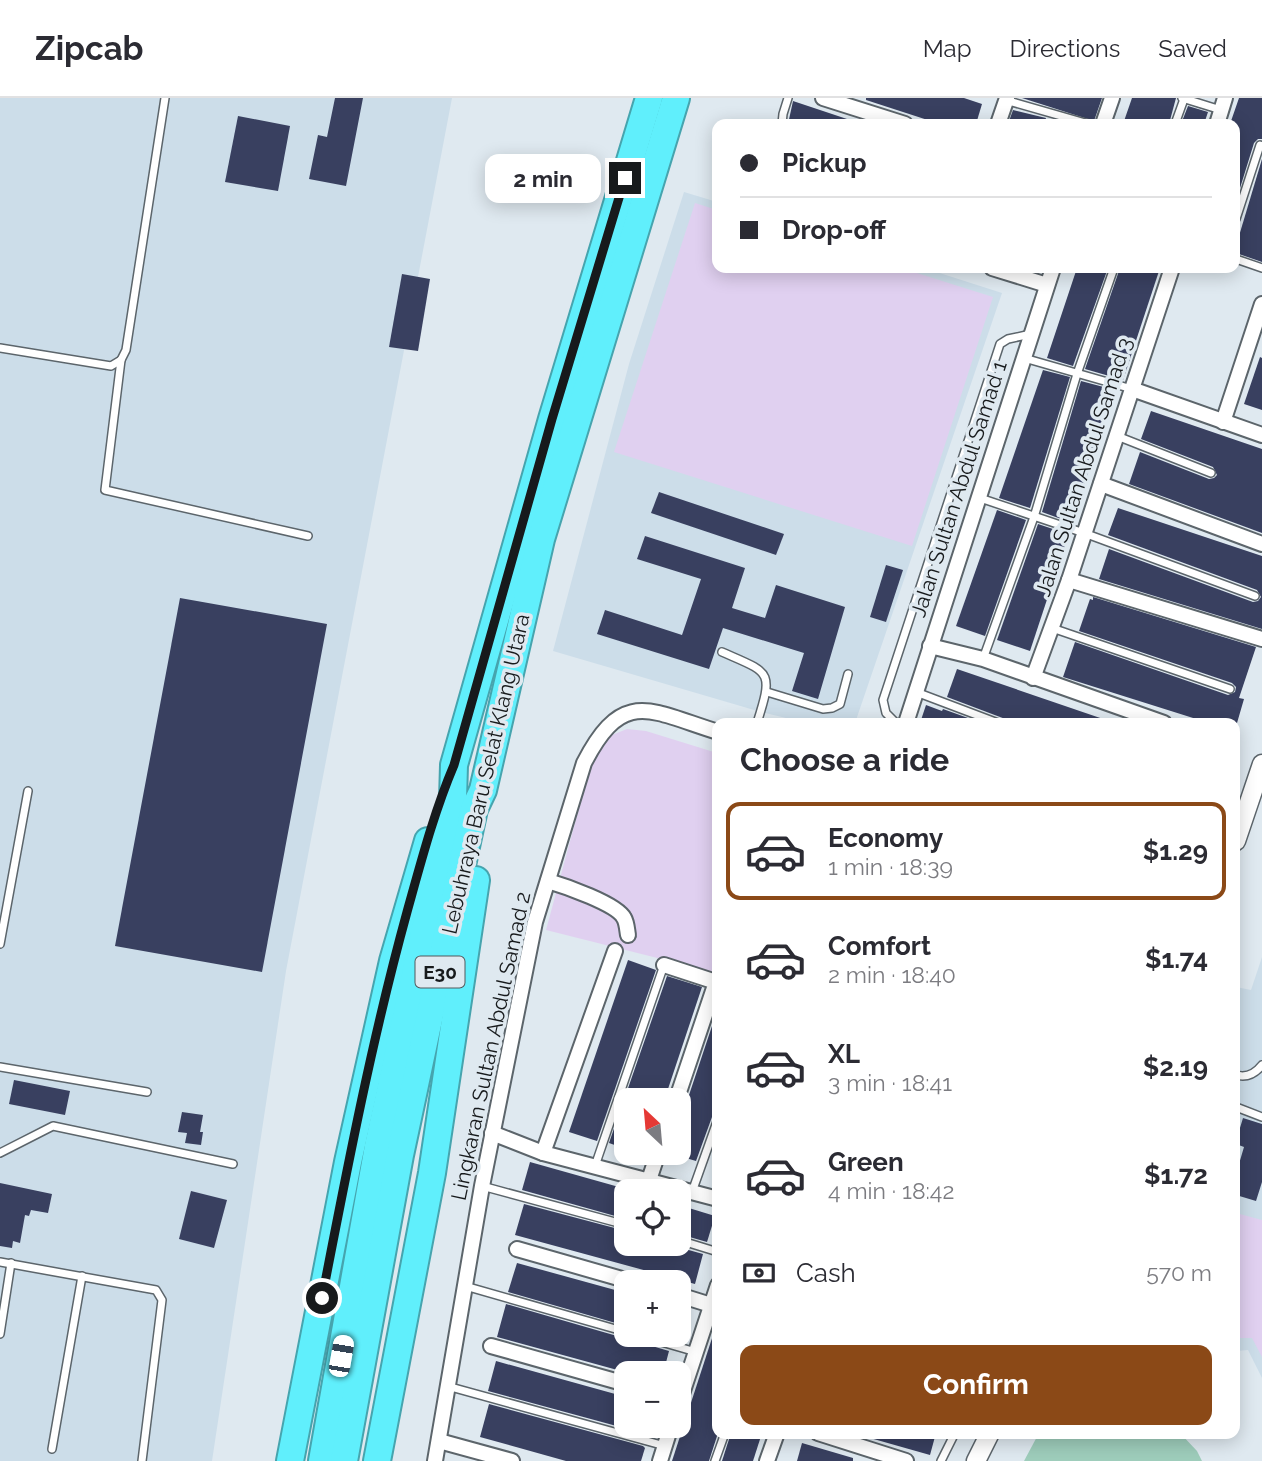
<!DOCTYPE html>
<html lang="en">
<head>
<meta charset="utf-8">
<style>
  body { margin:0; font-family:Raleway,sans-serif; background:#f2f2f3; color:#2b2b33; height:100vh; display:flex; flex-direction:column; font-size:26px; white-space:nowrap }
  * { box-sizing:border-box; margin:0 }
  p { font-size:23px; color:#7c7c81 }
  .icon { flex:none; width:38px; height:38px; fill:none; stroke:currentColor; stroke-width:2; stroke-linecap:round; stroke-linejoin:round }
  .map { position:relative; flex:1; overflow:hidden }
  .details { position:absolute; left:712px; top:620px; width:528px; height:721px; display:flex; flex-direction:column; background:#fff; border-radius:14px; box-shadow:0 4px 18px #0003 }
  .details>* { flex:none }
  .guide { position:absolute; left:712px; top:21px; width:528px; height:154px; border-radius:14px; box-shadow:0 4px 18px #0003; display:grid; align-content:center; height:154px; padding:0 28px; background:#fff }
  .needle { width:46px; rotate:334deg }
  .buttons { position:absolute; left:614px; top:990px; display:grid; gap:14px }
  .buttons a { display:grid; place-items:center; width:77px; height:77px; border-radius:14px; background:#fff; box-shadow:0 4px 18px #0003; font-size:35px }
  .end { position:absolute; width:32px; height:32px; margin:-16px; border:9px solid #171a1c; background:#fff; box-shadow:0 0 0 4px #fff }
  .from { border-radius:50% }
  .bubble { position:absolute; height:49px; border-radius:14px; background:#fff; box-shadow:0 4px 18px #0003; font-size:23px; font-weight:700; line-height:49px; text-align:center }
  .car { position:absolute; width:21px; height:42px; margin:-21px -10px; border-radius:9px; box-shadow:0 0 5px 2px #0007; background:linear-gradient(#fff 24%,#345 0 40%,#fff 0 76%,#345 0 86%,#fff 0) }
  .guide b { display:flex; align-items:center; gap:24px; height:66px; font-size:26px }
  .guide b+b { border-top:2px solid #e1e1e2 }
  .guide i { width:18px; height:18px; background:#2b2b33 }
  ul { padding:0; list-style:none }
  li { display:flex; align-items:center; gap:21px; height:98px; margin:0 14px 10px; padding:0 14px; border:4px solid transparent; border-radius:14px }
  li div { flex:1 }
  li b { display:block; font-size:26px }
  li em { font-style:normal; font-weight:700 }
  li.active { border-color:#8b4917 }
  li>.icon { width:63px; height:63px; stroke-width:1.5 }
  h2 { padding:0 28px; font-size:32px; line-height:84px }
  .pay { display:flex; align-items:center; gap:18px; height:77px; padding:0 28px; font-size:26px }
  .pay p { margin-inline-start:auto }
  .primary-button { display:flex; gap:14px; margin-top:auto; padding:14px 28px }
  .primary-button a { flex:1; height:80px; border-radius:14px; background:#8b4917; color:#fff; font-size:28px; font-weight:700; line-height:80px; text-align:center }
  header { display:flex; align-items:center; gap:42px; box-sizing:border-box; height:98px; padding:0 35px; background:#fff; border-bottom:2px solid #e1e1e2 }
  header strong { font-size:33px }
  nav { display:flex; gap:38px; margin-inline-start:auto; font-size:24px }
  .map>svg:first-child { display:block }
</style>
</head>
<body>
<header>
<strong>Zipcab</strong>
<nav><a>Map</a><a>Directions</a><a>Saved</a></nav>
</header>
<div class="map">
<svg width="1262" height="1363" viewBox="0 0 1262 1363">
  <rect width="100%" height="100%" fill="#dfe9f0"/>
  <g fill="#ccdde9">
    <polygon points="0,0 452,0 286,873 212,1363 0,1363"/>
    <polygon points="684,94 717,104 718,170 924,170 1002,195 855,625 807,625 761,614 553,553 629,266"/>
    <polygon points="1262,859 1262,1280 1248,1252 1236,1253 1236,889 1251,892"/>
  </g>
  <g fill="#e0d0f0">
    <polygon points="695,105 717,112 718,170 901,170 993,199 912,448 614,354"/>
    <polygon points="627,631 646,633 717,655 717,875 546,832 593,659 607,639"/>
    <polygon points="1236,1115 1262,1122 1262,1259 1252,1240 1236,1240"/>
  </g>
  <polygon fill="#9ecdbb" points="1039,1335 1180,1335 1197,1353 1202,1363 1024,1363"/>
  <g fill="#394060">
    <polygon points="335,0 363,0 346,88 309,81 318,37 327,39"/>
    <polygon points="866,0 964,0 982,6 976,26 940,26 866,2"/>
    <polygon points="1022,0 1102,0 1094,23"/>
    <polygon points="1132,0 1176,0 1169,26 1123,26"/>
    <polygon points="1239,0 1262,0 1262,41 1258,41 1254,45 1236,103 1236,26 1230,26"/>
    <polygon points="793,3 856,24 855,26 788,26"/>
    <polygon points="1188,8 1208,14 1204,26 1181,26"/>
    <polygon points="1013,12 1046,20 1044,26 1008,26"/>
    <polygon points="238,18 290,28 278,93 225,84"/>
    <polygon points="1262,61 1262,164 1236,155 1236,148"/>
    <polygon points="1077,170 1108,170 1073,268 1047,260"/>
    <polygon points="1120,170 1160,170 1123,282 1085,271"/>
    <polygon points="402,176 430,181 418,253 389,249"/>
    <polygon points="1260,259 1262,260 1262,312 1244,306"/>
    <polygon points="1043,272 1070,279 1030,410 999,400"/>
    <polygon points="1081,283 1115,292 1072,425 1042,414"/>
    <polygon points="1151,313 1262,351 1262,435 1129,386 1140,354 1209,381 1214,380 1217,377 1213,369 1141,341"/>
    <polygon points="659,394 784,436 776,457 651,415"/>
    <polygon points="1118,410 1262,458 1262,531 1099,481 1109,451 1253,504 1258,503 1261,499 1257,492 1108,437"/>
    <polygon points="997,412 1026,422 985,538 956,528"/>
    <polygon points="1038,426 1068,436 1068,438 1030,553 997,542"/>
    <polygon points="645,438 745,470 732,510 765,520 776,487 845,509 818,601 792,593 804,555 723,530 709,571 597,536 605,512 682,537 701,481 637,461"/>
    <polygon points="886,467 903,472 886,524 870,519"/>
    <polygon points="1093,499 1256,549 1239,600 1244,601 1237,625 1209,625 1063,579 1075,544 1228,597 1235,594 1236,589 1232,585 1079,533 1090,501 1093,502"/>
    <polygon points="180,500 327,526 262,874 115,848"/>
    <polygon points="957,571 1109,623 1109,625 1016,625 1000,619 947,599"/>
    <polygon points="926,607 942,613 943,611 968,620 967,625 920,625"/>
    <polygon points="628,862 656,872 597,1043 569,1034"/>
    <polygon points="667,878 702,889 664,1003 626,1003 626,1051 609,1045"/>
    <polygon points="715,919 718,919 718,1015 712,1019 696,1063 679,1058 679,1027"/>
    <polygon points="14,982 70,993 65,1017 9,1006"/>
    <polygon points="182,1014 203,1017 200,1034 203,1034 201,1047 185,1045 187,1035 178,1034"/>
    <polygon points="1243,1020 1262,1026 1262,1084 1256,1103 1236,1097 1236,1076 1244,1049 1236,1046 1236,1043"/>
    <polygon points="530,1064 626,1091 626,1121 522,1092"/>
    <polygon points="0,1085 52,1096 48,1115 31,1112 29,1118 25,1117 20,1145 13,1143 12,1150 0,1148"/>
    <polygon points="191,1093 227,1102 214,1150 179,1141"/>
    <polygon points="524,1106 626,1133 626,1146 667,1146 703,1156 695,1186 515,1137"/>
    <polygon points="679,1107 715,1118 707,1144 679,1136"/>
    <polygon points="517,1165 626,1195 626,1228 508,1194"/>
    <polygon points="506,1206 624,1240 631,1237 635,1243 669,1253 663,1276 632,1276 497,1239"/>
    <polygon points="715,1231 718,1231 718,1335 709,1363 672,1363"/>
    <polygon points="496,1263 626,1299 626,1328 648,1328 646,1336 488,1293"/>
    <polygon points="489,1306 643,1348 645,1350 641,1363 566,1363 480,1339"/>
    <polygon points="731,1335 762,1335 753,1363 722,1363"/>
    <polygon points="864,1335 936,1335 930,1357 863,1338"/>
    <polygon points="802,1345 853,1360 853,1363 797,1363"/>
  </g>
  <g fill="none" stroke-linecap="round" stroke-linejoin="round">
    <defs>
      <g id="service">
        <polyline points="1182,0 1221,12"/>
        <polyline points="1005,2 1089,26"/>
        <polyline points="782,26 783,16 788,0"/>
        <polyline points="1175,26 1184,1"/>
        <polyline points="1236,121 1260,47"/>
        <polyline points="1236,161 1262,170"/>
        <polyline points="0,250 111,268 121,262 126,252 165,0"/>
        <polyline points="1024,260 1132,291"/>
        <polyline points="121,262 105,392 308,438"/>
        <polyline points="1117,338 1211,375"/>
        <polyline points="980,400 1084,435 1255,498"/>
        <polyline points="1052,530 1230,591"/>
        <path d="M722 554C770 575 774 572 757 625"/>
        <polyline points="983,561 1034,419 1077,276 1114,170"/>
        <polyline points="767,594 823,611 832,610 840,606 848,576"/>
        <polyline points="916,594 998,625"/>
        <polyline points="896,625 886,615 883,602 1000,246 1008,241 1031,236"/>
        <polyline points="0,846 28,693"/>
        <polyline points="0,969 147,994"/>
        <path d="M1236 977C1247 980 1255 976 1262 967"/>
        <polyline points="1236,1009 1262,1019"/>
        <polyline points="0,1055 53,1028 233,1066"/>
        <polyline points="595,1068 664,867"/>
        <polyline points="482,1088 626,1127"/>
        <polyline points="692,1094 718,1021"/>
        <polyline points="679,1142 718,1154"/>
        <polyline points="0,1164 156,1192 162,1202 142,1363"/>
        <polyline points="465,1188 626,1234"/>
        <polyline points="0,1236 11,1165"/>
        <polyline points="637,1237 696,1254"/>
        <polyline points="447,1288 665,1348"/>
        <polyline points="52,1351 82,1178"/>
        <polyline points="715,1363 725,1335"/>
        <polyline points="941,1363 955,1335"/>
      </g>
      <g id="minor">
        <polyline points="823,0 905,26"/>
        <polyline points="998,26 1007,0"/>
        <polyline points="1103,26 1112,0"/>
        <polyline points="1217,26 1225,0"/>
        <polyline points="992,170 1047,187"/>
        <polyline points="1132,291 1262,337"/>
        <polyline points="1223,324 1262,206"/>
        <polyline points="1101,386 1262,446"/>
        <polyline points="1069,482 1262,541"/>
        <polyline points="930,548 983,561 1164,625"/>
        <polyline points="1033,580 1069,482 1172,170"/>
        <polyline points="906,625 1053,170"/>
        <path d="M548 783C565 788 617 806 624 820 627 825 627 832 628 837"/>
        <polyline points="664,867 716,884 676,1003"/>
        <polyline points="492,1035 543,1055 718,1101"/>
        <polyline points="543,1055 615,853"/>
        <polyline points="649,1082 658,1055"/>
        <polyline points="517,1151 636,1185"/>
        <polyline points="679,1197 711,1207"/>
        <polyline points="491,1248 626,1286"/>
        <polyline points="679,1305 718,1187"/>
        <polyline points="818,1335 906,1363"/>
        <polyline points="439,1343 512,1363"/>
        <path d="M435 1363 482 1088 535 824 584 665C623 589 650 613 718 634"/>
        <polyline points="660,1363 671,1328"/>
        <polyline points="767,1363 777,1335"/>
      </g>
      <g id="tertiary">
        <polyline points="1236,743 1262,666"/>
        <polyline points="976,1363 990,1335"/>
      </g>
      <g id="motorway">
        <polyline points="290,1363 348,1064 393,863 428,743"/>
        <polyline points="322,1363 378,1048 453,702 454,667 552,321 649,0"/>
        <polyline points="344,1363 400,1057 474,711 483,692 541,441 676,0"/>
        <polyline points="377,1363 432,1075 476,782"/>
      </g>
    </defs>
    <use href="#service" stroke="#5c656b" stroke-width="10"/>
    <use href="#minor" stroke="#5c656b" stroke-width="18"/>
    <use href="#tertiary" stroke="#5c656b" stroke-width="21"/>
    <use href="#motorway" stroke="#46a4ae" stroke-width="30"/>
    <use href="#service" stroke="#fff" stroke-width="7"/>
    <use href="#minor" stroke="#fff" stroke-width="14"/>
    <use href="#tertiary" stroke="#fff" stroke-width="18"/>
    <use href="#motorway" stroke="#60effc" stroke-width="26"/>
  </g>
  <g fill="none" stroke-linecap="round" stroke-linejoin="round">
    <path stroke="#171a1c" stroke-width="9" d="M322 1200C347 1071 372 941 407 814 421 764 434 714 454 667L552 321 625 80"/>
  </g>
  <g text-anchor="middle" stroke-width="7" stroke-linejoin="round" paint-order="stroke">
    <rect fill="#dfe9f0" stroke="#53585c" stroke-width="2" x="415.5" y="858.5" width="49" height="31" rx="5"/>
    <g font-size="19" font-weight="bold" fill="#171a1c">
      <text x="440" y="881">E30</text>
    </g>
    <g font-size="21" fill="#171a1c" stroke="#dfe9f0">
      <text transform="translate(1084 369) rotate(-72)" y="7">Jalan Sultan Abdul Samad 3</text>
      <text transform="translate(959 391) rotate(-72)" y="7">Jalan Sultan Abdul Samad 1</text>
      <text transform="translate(486 676) rotate(-77)" y="7">Lebuhraya Baru Selat Klang Utara</text>
      <text transform="translate(491 948) rotate(-78)" y="7">Lingkaran Sultan Abdul Samad 2</text>
    </g>
  </g>
</svg>
<div class="buttons">
<a><svg class="needle" viewBox="-14 -14 28 28"><path d="M0-13l5 13h-10z" fill="#e53935"/><path d="M0 13l5-13h-10z" fill="#7c7c81"/></svg></a>
<a><svg class="icon" aria-label="locate" viewBox="0 0 24 24"><circle cx="12" cy="12" r="6"/><path d="M12 2v4M12 18v4M2 12h4M18 12h4"/></svg></a>
<a>+</a>
<a>−</a>
</div>
<i class="end from" style="left:322px;top:1200px"></i>
<i class="end" style="left:625px;top:80px"></i>
<div class="bubble" style="left:485px;top:56px;width:116px">2 min</div>
<i class="car" style="left:341px;top:1258px;rotate:10deg"></i>
<div class="guide">
<b><i class="from"></i>Pickup</b>
<b><i></i>Drop-off</b>
</div>
<section class="details">
<h2>Choose a ride</h2>
<ul>
<li class="active"><svg class="icon" aria-label="car" viewBox="0 0 24 24"><path d="M5 17H2v-5l4-1 3-4h7l3 4 3 1v5h-3M9 17h6M6 11h13"/><circle cx="7" cy="17" r="2"/><circle cx="17" cy="17" r="2"/></svg><div><b>Economy</b><p>1 min · 18:39</p></div><em>$1.29</em></li>
<li><svg class="icon" aria-label="car" viewBox="0 0 24 24"><path d="M5 17H2v-5l4-1 3-4h7l3 4 3 1v5h-3M9 17h6M6 11h13"/><circle cx="7" cy="17" r="2"/><circle cx="17" cy="17" r="2"/></svg><div><b>Comfort</b><p>2 min · 18:40</p></div><em>$1.74</em></li>
<li><svg class="icon" aria-label="car" viewBox="0 0 24 24"><path d="M5 17H2v-5l4-1 3-4h7l3 4 3 1v5h-3M9 17h6M6 11h13"/><circle cx="7" cy="17" r="2"/><circle cx="17" cy="17" r="2"/></svg><div><b>XL</b><p>3 min · 18:41</p></div><em>$2.19</em></li>
<li><svg class="icon" aria-label="car" viewBox="0 0 24 24"><path d="M5 17H2v-5l4-1 3-4h7l3 4 3 1v5h-3M9 17h6M6 11h13"/><circle cx="7" cy="17" r="2"/><circle cx="17" cy="17" r="2"/></svg><div><b>Green</b><p>4 min · 18:42</p></div><em>$1.72</em></li>
</ul>
<div class="pay"><svg class="icon" aria-label="cash" viewBox="0 0 24 24"><path d="M3 7h18v10H3z"/><circle cx="12" cy="12" r="2"/></svg>Cash<p>570 m</p></div>
<div class="primary-button"><a>Confirm</a></div>
</section>
</div>
</body>
</html>
